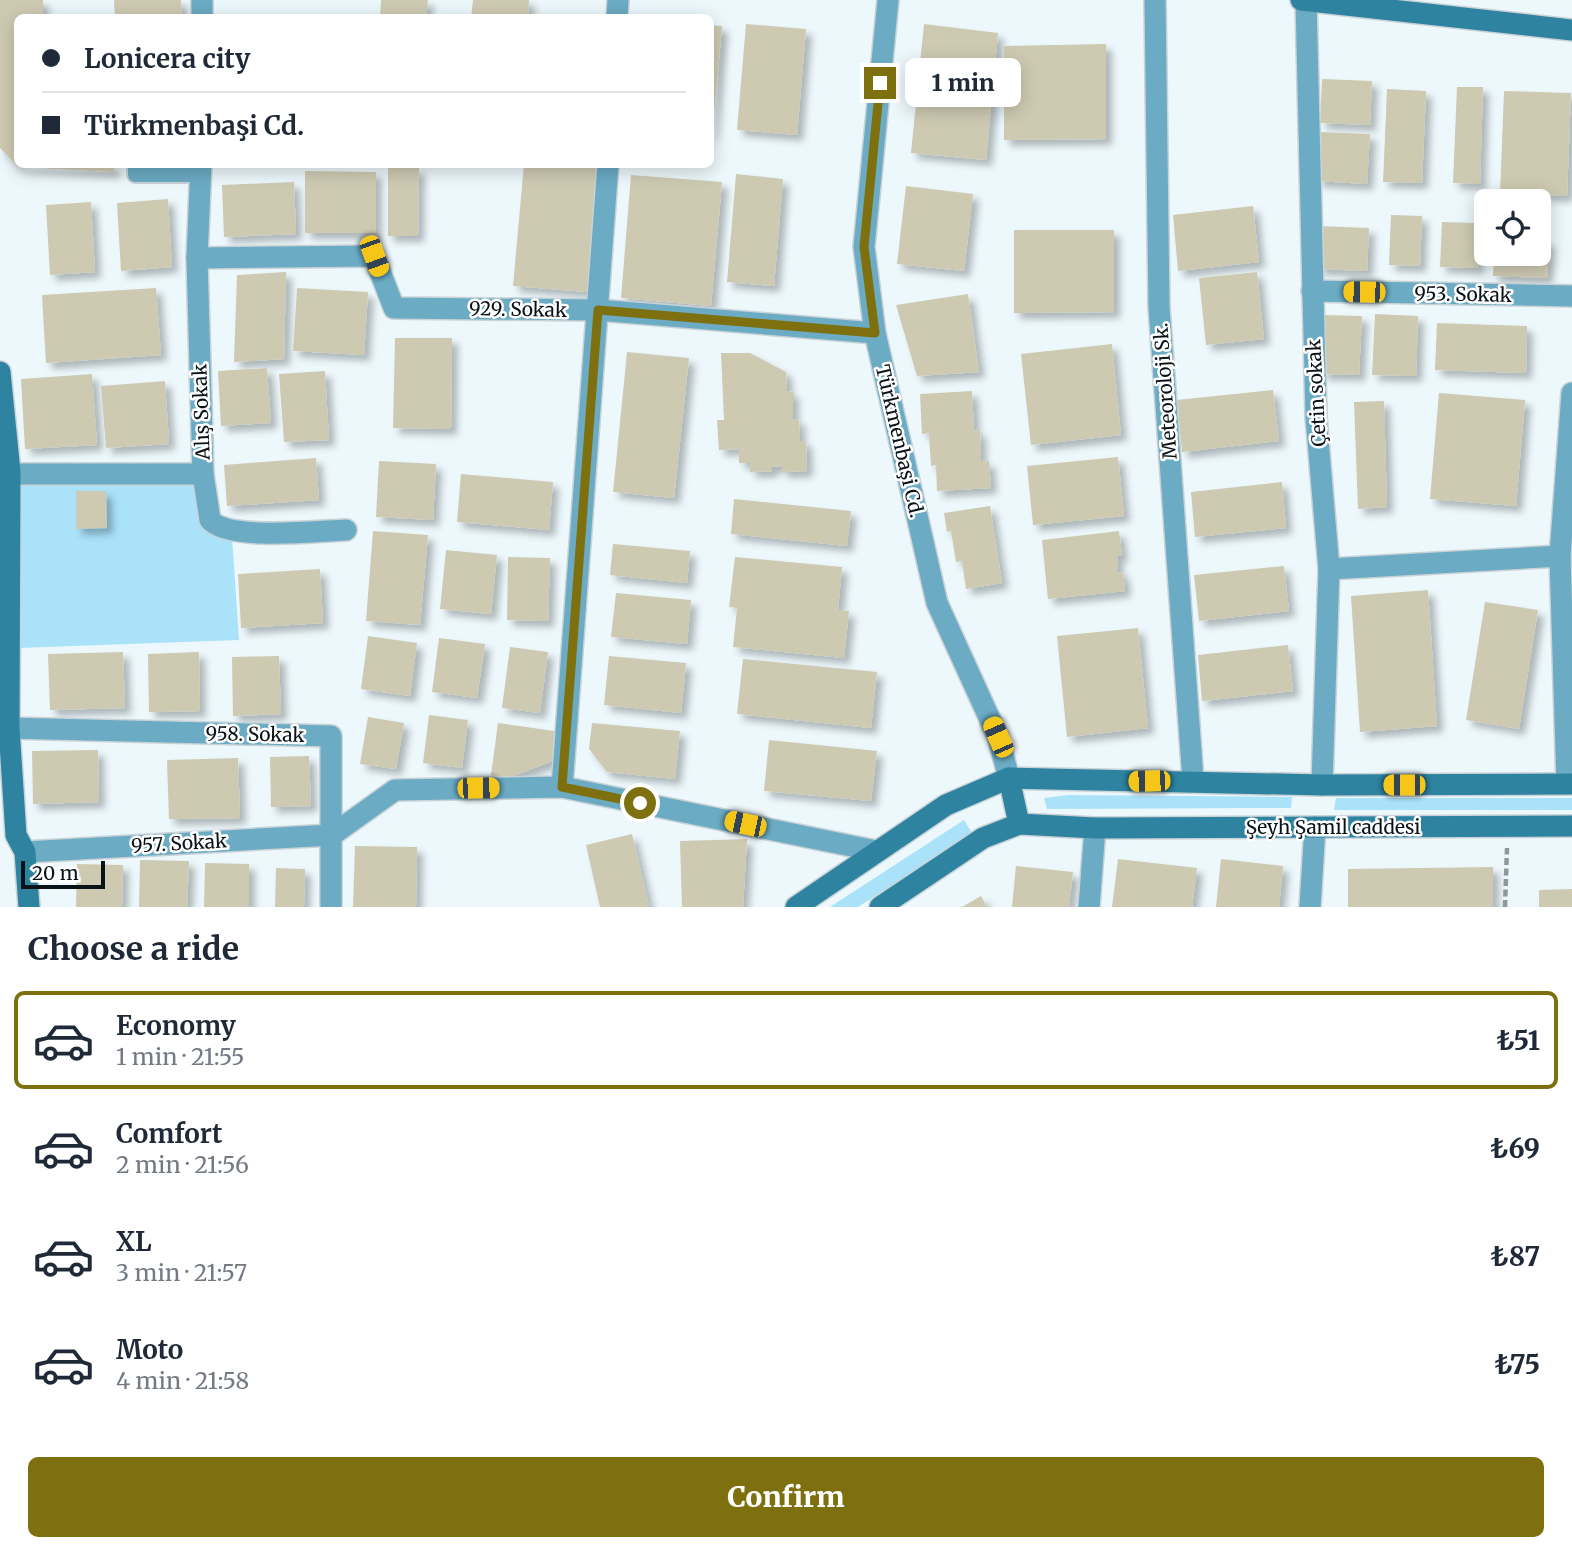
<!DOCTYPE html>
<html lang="en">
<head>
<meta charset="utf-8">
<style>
  body { margin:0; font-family:Merriweather,serif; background:#f6f6f7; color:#1f2937; height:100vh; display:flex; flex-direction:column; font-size:26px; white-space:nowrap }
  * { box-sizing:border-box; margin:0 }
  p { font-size:23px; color:#747a83 }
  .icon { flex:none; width:38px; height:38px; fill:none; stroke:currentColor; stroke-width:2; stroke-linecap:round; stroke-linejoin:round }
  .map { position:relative; height:907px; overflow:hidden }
  .panel { display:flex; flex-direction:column; background:#fff; flex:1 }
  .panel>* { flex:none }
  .top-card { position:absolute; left:14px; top:14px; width:700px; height:154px; border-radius:10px; box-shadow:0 4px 18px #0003; display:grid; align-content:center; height:154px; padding:0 28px; background:#fff }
  .fabs { position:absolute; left:1474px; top:189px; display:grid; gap:14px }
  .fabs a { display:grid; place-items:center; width:77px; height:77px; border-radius:10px; background:#fff; box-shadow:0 4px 18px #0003; font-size:35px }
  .scale { position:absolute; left:21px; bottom:18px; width:84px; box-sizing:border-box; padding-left:7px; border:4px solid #091216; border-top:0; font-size:19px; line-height:24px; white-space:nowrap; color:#091216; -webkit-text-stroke:5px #fff; paint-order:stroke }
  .end { position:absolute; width:32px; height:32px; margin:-16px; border:9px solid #7f700f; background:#fff; box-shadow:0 0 0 4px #fff }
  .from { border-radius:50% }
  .bubble { position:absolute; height:49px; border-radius:10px; background:#fff; box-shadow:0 4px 18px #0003; font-size:23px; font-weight:800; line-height:49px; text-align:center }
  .car { position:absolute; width:21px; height:42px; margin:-21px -10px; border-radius:9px; box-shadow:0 0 5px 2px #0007; background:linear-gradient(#f5c518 24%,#345 0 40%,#f5c518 0 76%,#345 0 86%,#f5c518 0) }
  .top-card b { display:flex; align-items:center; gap:24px; height:66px; font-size:26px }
  .top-card b+b { border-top:2px solid #e0e1e3 }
  .top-card i { width:18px; height:18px; background:#1f2937 }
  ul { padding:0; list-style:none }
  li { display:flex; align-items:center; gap:21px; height:98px; margin:0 14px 10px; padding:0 14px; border:4px solid transparent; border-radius:10px }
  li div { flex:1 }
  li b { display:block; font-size:26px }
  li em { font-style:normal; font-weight:800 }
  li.on { border-color:#7f700f }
  li>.icon { width:63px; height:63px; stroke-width:1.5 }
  h2 { padding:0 28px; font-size:32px; line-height:84px }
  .action { display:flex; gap:14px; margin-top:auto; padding:14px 28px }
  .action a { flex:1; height:80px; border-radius:10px; background:#7f700f; color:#fff; font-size:28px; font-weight:800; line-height:80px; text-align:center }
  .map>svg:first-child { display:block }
</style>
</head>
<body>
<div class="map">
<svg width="1572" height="907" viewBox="0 0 1572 907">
  <defs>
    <filter id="shadow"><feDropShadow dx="6" dy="6" stdDeviation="3.5" flood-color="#0004"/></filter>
  </defs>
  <rect width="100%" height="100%" fill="#edf8fc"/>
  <g fill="#aae2fa">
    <polygon points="200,477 232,537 239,640 18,648 18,481"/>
    <polygon points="1068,795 1292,797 1291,808 1047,809 1044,798"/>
    <polygon points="1336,798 1572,798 1572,810 1334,810"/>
    <polygon points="964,820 972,833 858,907 830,907"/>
  </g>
  <g fill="#cecab2" filter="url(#shadow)">
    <polygon points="0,0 43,0 43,18 18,18 18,167 0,148"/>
    <polygon points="114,0 181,0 182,18 115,18"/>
    <polygon points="381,0 428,0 426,18 380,18"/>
    <polygon points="473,0 529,0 528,18 471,18"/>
    <polygon points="746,24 806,29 797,135 737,130"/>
    <polygon points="924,24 998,33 986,160 911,153"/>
    <polygon points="710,25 722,26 712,136 710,136"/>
    <polygon points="1106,44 1106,139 1004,140 1004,46"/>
    <polygon points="1322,79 1372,81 1370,125 1320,123"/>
    <polygon points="1457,87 1483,87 1480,184 1453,183"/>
    <polygon points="1387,89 1426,91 1422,183 1383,182"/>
    <polygon points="1504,91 1571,93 1567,196 1500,194"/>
    <polygon points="1319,132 1370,134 1367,184 1316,181"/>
    <polygon points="18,164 114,164 114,172 18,167"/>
    <polygon points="126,164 180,164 180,168 126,169"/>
    <polygon points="524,164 598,164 588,292 513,286"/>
    <polygon points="388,168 419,168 418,236 388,236"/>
    <polygon points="305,171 376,172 376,233 305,233"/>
    <polygon points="736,174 783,179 774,286 727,282"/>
    <polygon points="631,175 722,182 711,306 621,298"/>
    <polygon points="294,182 296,234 224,237 222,185"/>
    <polygon points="906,186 973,194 964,271 897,264"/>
    <polygon points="168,199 172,267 121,271 117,203"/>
    <polygon points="91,202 95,272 50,275 46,205"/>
    <polygon points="1253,206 1259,262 1178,271 1173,215"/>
    <polygon points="1391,215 1422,216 1420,266 1389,265"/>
    <polygon points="1442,222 1479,223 1478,268 1440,267"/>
    <polygon points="1318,226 1369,228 1367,271 1317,269"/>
    <polygon points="1014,230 1114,230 1114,312 1014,313"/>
    <polygon points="1538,240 1549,241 1547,278 1493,276 1494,254 1538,254"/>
    <polygon points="286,272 284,359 234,362 237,275"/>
    <polygon points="1257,272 1264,339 1206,345 1199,278"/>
    <polygon points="156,288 161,355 46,363 42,295"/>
    <polygon points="297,288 368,292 364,355 293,351"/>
    <polygon points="968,294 979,372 917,376 896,305"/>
    <polygon points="1375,314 1418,316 1416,376 1372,375"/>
    <polygon points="1323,315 1362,316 1359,375 1321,374"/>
    <polygon points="1437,323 1527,326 1526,373 1435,370"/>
    <polygon points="395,338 452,338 451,429 393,428"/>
    <polygon points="1112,344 1121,435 1031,445 1021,354"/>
    <polygon points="627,352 689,358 674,498 613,492"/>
    <polygon points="721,353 750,353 786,372 787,391 793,392 793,420 799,419 800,441 806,441 807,471 782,472 782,466 772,467 772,471 750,472 750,463 739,463 739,449 719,450 717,420 724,420"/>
    <polygon points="267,368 271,423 221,426 218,371"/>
    <polygon points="325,371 329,440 284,442 279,374"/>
    <polygon points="92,374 97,445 25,449 21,379"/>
    <polygon points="165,381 169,444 106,448 101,386"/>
    <polygon points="1273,390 1279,441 1182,452 1177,400"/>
    <polygon points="972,391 974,431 980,430 981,462 989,461 991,488 937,491 936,465 931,466 929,433 922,434 920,394"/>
    <polygon points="1439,393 1525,400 1516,506 1430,499"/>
    <polygon points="1384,401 1387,507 1358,509 1354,402"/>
    <polygon points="1118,457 1124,516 1033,525 1027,466"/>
    <polygon points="316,458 319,500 227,506 224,465"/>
    <polygon points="379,461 436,464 433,520 376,517"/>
    <polygon points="461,474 553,482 549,530 457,522"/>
    <polygon points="1282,482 1286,528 1195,537 1191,492"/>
    <polygon points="76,491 106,491 107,528 76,529"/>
    <polygon points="734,499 851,511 847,546 731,534"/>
    <polygon points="990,506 1002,583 966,589 962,561 956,562 951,531 947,532 944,513"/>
    <polygon points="373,531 428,535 420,625 366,621"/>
    <polygon points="1119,531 1122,556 1117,556 1118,573 1123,572 1125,591 1048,599 1042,540"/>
    <polygon points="613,544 690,551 687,583 610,575"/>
    <polygon points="446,550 497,555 491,614 440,609"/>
    <polygon points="508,557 550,558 548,621 507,620"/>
    <polygon points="735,557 842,567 838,610 849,611 844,658 733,647 737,608 729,607"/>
    <polygon points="1284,566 1289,611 1199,621 1194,575"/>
    <polygon points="320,569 323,623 241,628 238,574"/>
    <polygon points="1428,590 1437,726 1360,732 1351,596"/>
    <polygon points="616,593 691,600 687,644 611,637"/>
    <polygon points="1485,602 1538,610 1519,729 1466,720"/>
    <polygon points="1138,628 1148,728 1067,737 1057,636"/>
    <polygon points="368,636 417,643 410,696 361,689"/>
    <polygon points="439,638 485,644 477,698 432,692"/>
    <polygon points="1288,645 1293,691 1202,701 1198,655"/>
    <polygon points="510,647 548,652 540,713 502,708"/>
    <polygon points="123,652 125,708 50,710 48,654"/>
    <polygon points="199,652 200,711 149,712 148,654"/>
    <polygon points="279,656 281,714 233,716 232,657"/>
    <polygon points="609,656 686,663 681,713 604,705"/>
    <polygon points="743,659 877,672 871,728 737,714"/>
    <polygon points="429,715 468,720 462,768 423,763"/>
    <polygon points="368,717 404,723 396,769 360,764"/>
    <polygon points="498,723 561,732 558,759 508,778 491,775"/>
    <polygon points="592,723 680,731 675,779 607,772 589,749"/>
    <polygon points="769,740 877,751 871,801 764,791"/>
    <polygon points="98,750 99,802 33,804 32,751"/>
    <polygon points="309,756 311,806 271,807 270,757"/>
    <polygon points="238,758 240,818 169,819 167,760"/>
    <polygon points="632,834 649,907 600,907 586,845"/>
    <polygon points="747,839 743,907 682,907 680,841"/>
    <polygon points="355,846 417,847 416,907 353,907"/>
    <polygon points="1118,859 1197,868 1192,907 1112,907"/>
    <polygon points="1221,859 1283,866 1279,907 1216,907"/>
    <polygon points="140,860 189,861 187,907 139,907"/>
    <polygon points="205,863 249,864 249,907 204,907"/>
    <polygon points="77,864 123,865 122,907 76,907"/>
    <polygon points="1016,866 1073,872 1069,907 1012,907"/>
    <polygon points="1493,867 1493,907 1348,907 1348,869"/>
    <polygon points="276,868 305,869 304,907 275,907"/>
    <polygon points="1572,889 1572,907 1539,907 1539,890"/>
    <polygon points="981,896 987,907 962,907"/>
  </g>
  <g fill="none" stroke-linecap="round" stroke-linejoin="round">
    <defs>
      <polyline id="lane" points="135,169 135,175 201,175"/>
      <g id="street">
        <polyline points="888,0 864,247 875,333 937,603 998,737 1009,778"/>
        <polyline points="1155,0 1159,307 1193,780"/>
        <polyline points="1306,1 1316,417 1329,569 1322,785"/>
        <polyline points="202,18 202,0"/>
        <polyline points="617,18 618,0"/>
        <path d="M201 164 197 258 203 474 210 520C229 541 317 531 346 530"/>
        <polyline points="197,258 374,256 394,308 598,310 875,333"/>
        <polyline points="1312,291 1572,296"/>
        <polyline points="0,474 203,474"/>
        <polyline points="1329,569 1560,556"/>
        <polyline points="9,728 331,736 331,907"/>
        <polyline points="1567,784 1560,556 1572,393"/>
        <polyline points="562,787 608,164"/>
        <polyline points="25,852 332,835 395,790 562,787 876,851"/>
        <polyline points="1089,907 1095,828"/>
        <polyline points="1310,907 1315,827"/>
      </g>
      <g id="secondary">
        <polyline points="1301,0 1572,30"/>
        <polyline points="0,372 10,472 9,728 16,835 25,852 29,907"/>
        <polyline points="1009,778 1019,824"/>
        <polyline points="796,907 946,805 1009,778 1322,785 1572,784"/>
        <polyline points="880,907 983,838 1019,824 1095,828 1572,826"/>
      </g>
    </defs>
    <use href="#lane" stroke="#c9d3d7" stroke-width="18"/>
    <use href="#street" stroke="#c9d3d7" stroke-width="24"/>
    <use href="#secondary" stroke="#c9d3d7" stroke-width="24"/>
    <polyline stroke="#8e989c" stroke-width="4.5" stroke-dasharray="7 3.5" stroke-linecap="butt" points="1505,907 1507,848"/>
    <use href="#lane" stroke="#6babc4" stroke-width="14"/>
    <use href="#street" stroke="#6babc4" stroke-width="21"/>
    <use href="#secondary" stroke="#2e83a1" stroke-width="21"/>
  </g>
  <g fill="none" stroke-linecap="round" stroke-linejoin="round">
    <polyline stroke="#7f700f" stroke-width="9" points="640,803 562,787 598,310 875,333 864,247 880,83"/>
  </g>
  <g text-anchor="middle" stroke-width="5" stroke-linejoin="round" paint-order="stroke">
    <g font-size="19" fill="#091216" stroke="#fff">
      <text transform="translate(1463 294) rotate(1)" y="7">953. Sokak</text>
      <text transform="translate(518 309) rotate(1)" y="7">929. Sokak</text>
      <text transform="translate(1165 391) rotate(-94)" y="7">Meteoroloji Sk.</text>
      <text transform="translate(1316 393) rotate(-93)" y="7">Çetin sokak</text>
      <text transform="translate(201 412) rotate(-92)" y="7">Alış Sokak</text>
      <text transform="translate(900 441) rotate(77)" y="7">Türkmenbaşi Cd.</text>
      <text transform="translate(255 734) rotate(1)" y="7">958. Sokak</text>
      <text x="1333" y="834">Şeyh Şamil caddesi</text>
      <text transform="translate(179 843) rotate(-3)" y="7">957. Sokak</text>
    </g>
  </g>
</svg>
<div class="fabs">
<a><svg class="icon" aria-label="locate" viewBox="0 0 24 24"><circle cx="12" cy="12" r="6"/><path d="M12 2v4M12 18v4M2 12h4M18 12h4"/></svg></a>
</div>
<div class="scale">20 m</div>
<i class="end from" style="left:640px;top:803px"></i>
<i class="end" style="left:880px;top:83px"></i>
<div class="bubble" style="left:905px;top:58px;width:116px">1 min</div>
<i class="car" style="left:374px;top:256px;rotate:160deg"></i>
<i class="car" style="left:1364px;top:292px;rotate:271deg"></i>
<i class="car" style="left:998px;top:737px;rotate:336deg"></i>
<i class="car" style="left:1149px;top:781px;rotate:269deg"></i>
<i class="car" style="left:1404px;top:785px;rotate:270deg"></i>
<i class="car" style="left:478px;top:788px;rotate:89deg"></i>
<i class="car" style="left:745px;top:824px;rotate:282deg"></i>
<div class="top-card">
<b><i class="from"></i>Lonicera city</b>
<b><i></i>Türkmenbaşi Cd.</b>
</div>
</div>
<section class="panel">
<h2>Choose a ride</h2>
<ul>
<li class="on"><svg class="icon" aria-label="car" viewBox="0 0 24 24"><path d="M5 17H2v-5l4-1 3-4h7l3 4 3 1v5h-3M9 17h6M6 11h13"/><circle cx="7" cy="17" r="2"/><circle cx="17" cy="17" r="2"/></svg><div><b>Economy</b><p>1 min · 21:55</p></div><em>₺51</em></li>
<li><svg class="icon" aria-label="car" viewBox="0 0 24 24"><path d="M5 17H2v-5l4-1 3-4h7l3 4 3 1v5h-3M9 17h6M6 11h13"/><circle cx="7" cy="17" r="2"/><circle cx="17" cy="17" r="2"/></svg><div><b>Comfort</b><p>2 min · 21:56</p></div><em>₺69</em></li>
<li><svg class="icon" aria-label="car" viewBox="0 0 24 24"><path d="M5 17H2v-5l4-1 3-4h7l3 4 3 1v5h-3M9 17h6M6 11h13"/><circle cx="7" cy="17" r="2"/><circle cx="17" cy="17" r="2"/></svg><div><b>XL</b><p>3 min · 21:57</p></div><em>₺87</em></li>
<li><svg class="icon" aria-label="car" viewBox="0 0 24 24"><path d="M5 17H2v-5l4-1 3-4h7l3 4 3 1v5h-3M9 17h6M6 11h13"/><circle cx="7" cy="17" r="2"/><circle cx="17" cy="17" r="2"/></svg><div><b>Moto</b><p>4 min · 21:58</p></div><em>₺75</em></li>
</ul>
<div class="action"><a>Confirm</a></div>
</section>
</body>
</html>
